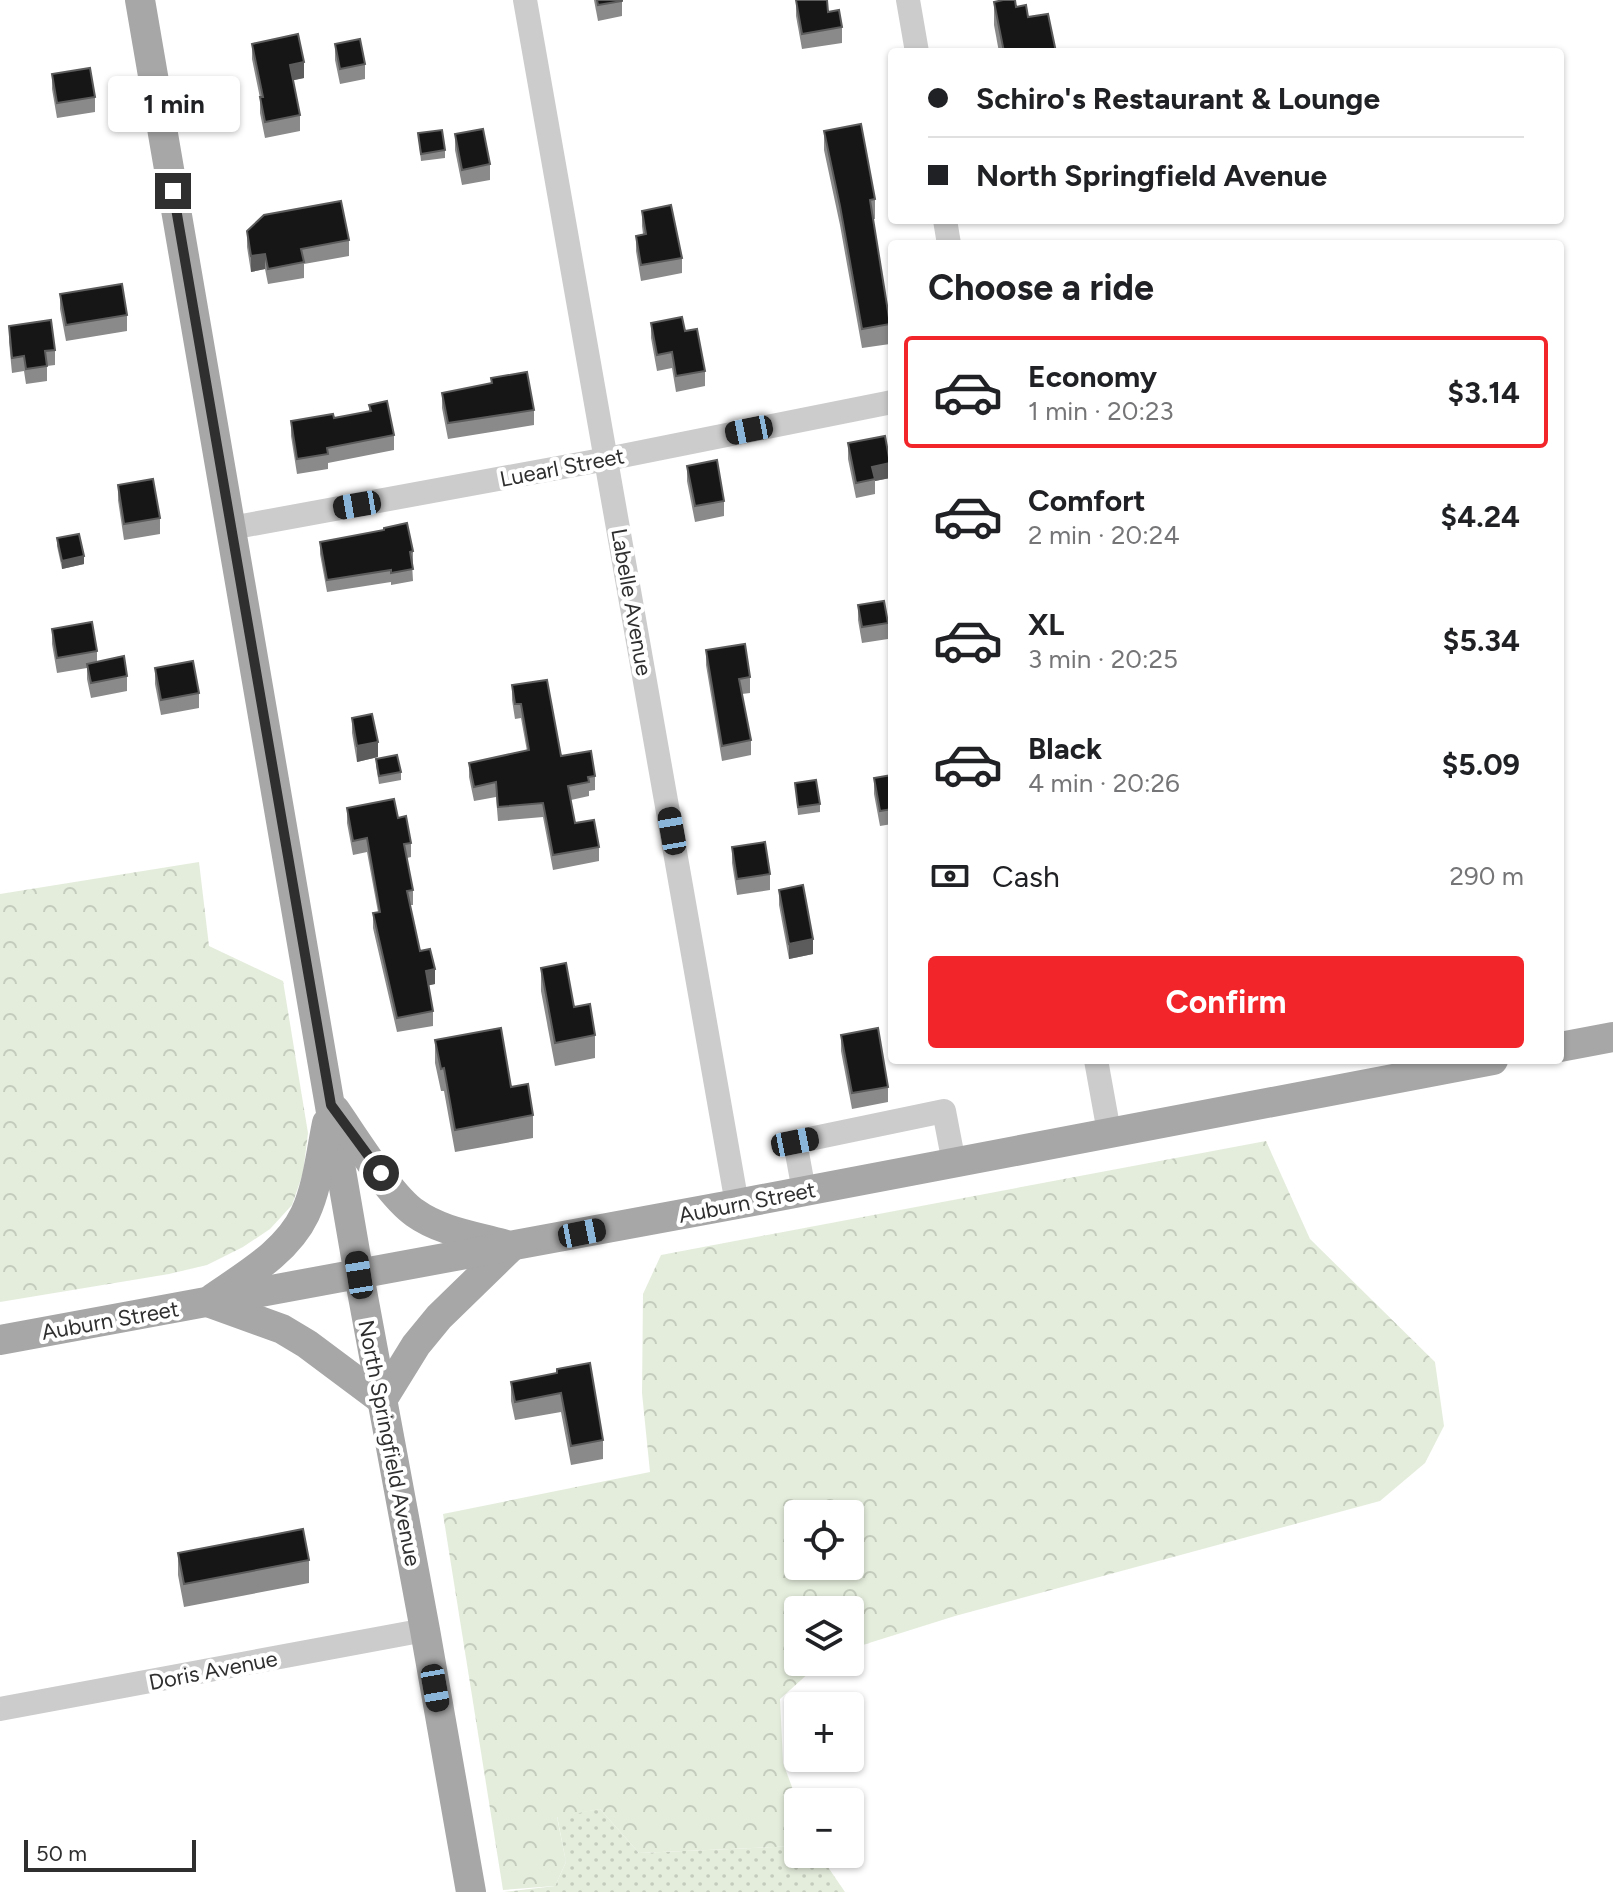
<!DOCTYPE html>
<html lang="en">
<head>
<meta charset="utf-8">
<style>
  body { margin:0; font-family:Figtree,sans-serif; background:#f2f2f2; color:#202124; height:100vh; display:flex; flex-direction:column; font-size:30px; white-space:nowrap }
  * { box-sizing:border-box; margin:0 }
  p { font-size:26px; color:#757577 }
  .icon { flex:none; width:44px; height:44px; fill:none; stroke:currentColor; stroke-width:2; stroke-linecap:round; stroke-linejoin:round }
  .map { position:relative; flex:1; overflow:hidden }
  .sheet { position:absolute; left:888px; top:240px; width:676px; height:824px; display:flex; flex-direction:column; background:#fff; border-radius:8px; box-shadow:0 2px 6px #0004 }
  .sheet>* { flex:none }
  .guide { position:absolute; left:888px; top:48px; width:676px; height:176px; border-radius:8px; box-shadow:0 2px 6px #0004; display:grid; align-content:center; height:176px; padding:0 40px; background:#fff }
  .tools { position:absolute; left:784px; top:1500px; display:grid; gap:16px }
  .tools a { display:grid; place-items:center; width:80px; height:80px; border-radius:8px; background:#fff; box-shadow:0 2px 6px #0004; font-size:40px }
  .scale { position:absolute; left:24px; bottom:20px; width:172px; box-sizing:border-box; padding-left:8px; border:4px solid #2f2f2f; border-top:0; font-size:22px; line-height:28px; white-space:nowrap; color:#2f2f2f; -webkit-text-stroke:6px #fff; paint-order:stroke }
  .end { position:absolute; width:36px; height:36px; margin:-18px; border:10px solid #2f2f2f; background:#fff; box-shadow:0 0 0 4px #fff }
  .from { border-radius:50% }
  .bubble { position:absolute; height:56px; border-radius:8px; background:#fff; box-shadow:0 2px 6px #0004; font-size:26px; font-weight:700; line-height:56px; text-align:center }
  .car { position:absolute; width:24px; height:48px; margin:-24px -12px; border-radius:10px; box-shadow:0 0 6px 2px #0007; background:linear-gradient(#222 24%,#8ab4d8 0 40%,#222 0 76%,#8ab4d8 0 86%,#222 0) }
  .guide b { display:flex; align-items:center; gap:28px; height:76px; font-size:30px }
  .guide b+b { border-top:2px solid #e0e0e0 }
  .guide i { width:20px; height:20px; background:#202124 }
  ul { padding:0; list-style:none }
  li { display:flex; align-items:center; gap:24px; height:112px; margin:0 16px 12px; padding:0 24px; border:4px solid transparent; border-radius:8px }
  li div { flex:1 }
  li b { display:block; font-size:30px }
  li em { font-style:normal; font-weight:700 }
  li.selected { border-color:#f2262a }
  li>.icon { width:72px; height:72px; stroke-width:1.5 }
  h2 { padding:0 40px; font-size:36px; line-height:96px }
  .pay { display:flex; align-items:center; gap:20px; height:88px; padding:0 40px; font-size:30px }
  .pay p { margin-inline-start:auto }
  .button { display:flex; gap:16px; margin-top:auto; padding:16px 40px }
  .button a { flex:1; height:92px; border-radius:8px; background:#f2262a; color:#fff; font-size:32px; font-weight:700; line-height:92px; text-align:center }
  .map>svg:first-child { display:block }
</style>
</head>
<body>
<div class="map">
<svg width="1613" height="1892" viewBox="0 0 1613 1892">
  <defs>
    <pattern id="grass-dots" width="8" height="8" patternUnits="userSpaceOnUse" patternTransform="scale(2)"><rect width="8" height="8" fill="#e4eddc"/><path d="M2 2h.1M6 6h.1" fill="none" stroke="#c4ccbd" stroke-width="1.8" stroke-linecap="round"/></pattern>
    <pattern id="forest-crowns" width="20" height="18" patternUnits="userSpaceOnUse" patternTransform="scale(2)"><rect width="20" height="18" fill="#e4eddc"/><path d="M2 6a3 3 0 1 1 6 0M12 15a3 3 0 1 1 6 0" fill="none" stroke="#c4ccbd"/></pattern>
  </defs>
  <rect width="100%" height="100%" fill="#fff"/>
  <polygon fill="url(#grass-dots)" points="600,1809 639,1853 798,1846 798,1854 819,1854 845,1892 504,1892 555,1886 566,1862 557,1816"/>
  <g fill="url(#forest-crowns)" fill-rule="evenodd">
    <polygon points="199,862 209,946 283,981 308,1133 303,1173 292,1205 270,1229 243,1247 207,1265 169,1274 0,1302 0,894"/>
    <path d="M1266 1141 1310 1239 1435 1362 1444 1426 1425 1463 1380 1501 955 1616 850 1649V1610H798V1662H821L780 1699 783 1763 798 1803V1846L639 1853 600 1809 557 1817 566 1862 555 1886 503 1890 443 1514 650 1472 642 1393 643 1294 661 1255ZM798 1514H850V1566H798Z"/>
  </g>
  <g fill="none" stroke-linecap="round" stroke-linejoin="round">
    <g stroke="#ccc" stroke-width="24">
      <polyline points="525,0 737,1204"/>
      <polyline points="908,0 917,52"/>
      <polyline points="945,220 949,244"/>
      <polyline points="231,528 607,459 892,402"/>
      <polyline points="1096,1060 1109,1132"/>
      <polyline points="804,1191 795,1142 944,1111 954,1163"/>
      <polyline points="0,1709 425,1630"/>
    </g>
    <g stroke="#a7a7a7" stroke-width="30">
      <polyline points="140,0 359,1275 425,1630 471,1892"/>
      <polyline points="1560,1047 1613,1037"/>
      <path d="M335 1110C354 1137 390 1196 415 1213 440 1231 474 1236 503 1244"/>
      <path d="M213 1298C246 1275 287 1252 305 1214 318 1186 321 1152 327 1123"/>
      <polyline points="210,1303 282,1329 307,1344 382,1400 416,1345 439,1317 512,1246"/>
      <polyline points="0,1340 737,1204 1493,1060"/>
    </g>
  </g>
  <g fill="#8a8a8a">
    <polygon points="594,0 622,0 622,16 598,21"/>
    <polygon points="796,0 828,12 842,27 842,43 802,49 796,16"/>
    <polygon points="994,2 1016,7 1028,17 1056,52 999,52 994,25"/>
    <polygon points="252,44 304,78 293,80 300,115 300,131 265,138 260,113 260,98 252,59"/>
    <polygon points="335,44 365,64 365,79 340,84 335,60"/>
    <polygon points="52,74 95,97 95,112 57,118 52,89"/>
    <polygon points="824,131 875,199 875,219 873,219 890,324 890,344 862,348 840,225 824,150"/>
    <polygon points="418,133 445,150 445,158 421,161"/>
    <polygon points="455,134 490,164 490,180 462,185 455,150"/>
    <polygon points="642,211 682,258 682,273 641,281 636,251 636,236 643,234 642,226"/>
    <polygon points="247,231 349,240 349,256 304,264 304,278 268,284 265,269 251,272 247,247"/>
    <polygon points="60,294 127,315 127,331 66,341 60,309"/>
    <polygon points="651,323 685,331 705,371 705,386 676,392 672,368 657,371 651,338"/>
    <polygon points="9,326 55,350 55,365 47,366 47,381 26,384 24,371 12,373 9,342"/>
    <polygon points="491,378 534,410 534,425 448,439 442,408 442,393 491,384"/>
    <polygon points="369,405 394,435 394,450 328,463 328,469 297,474 291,436 291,421 334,418 369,411"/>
    <polygon points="848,443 890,478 875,481 875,494 856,498 848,459"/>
    <polygon points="687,466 724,501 724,516 695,522 687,481"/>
    <polygon points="118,485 160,518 160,534 124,540 118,500"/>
    <polygon points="57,538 84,564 62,569 57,546"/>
    <polygon points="320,542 413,551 413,563 412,563 413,581 391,585 391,582 327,592 320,554"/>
    <polygon points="858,605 888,623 888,639 862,643 858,620"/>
    <polygon points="52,629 97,651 97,662 127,676 127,691 91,698 87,679 87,668 57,673 52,644"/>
    <polygon points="706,650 750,677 750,693 742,694 751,740 751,755 722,761 706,665"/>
    <polygon points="155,668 199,693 199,708 161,715 155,684"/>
    <polygon points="512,685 561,756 595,776 595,790 589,791 589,796 571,800 575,823 599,847 599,861 553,870 543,817 498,821 496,797 474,801 469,777 469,763 527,751 521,718 515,719 512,700"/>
    <polygon points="352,718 378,757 357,762 352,733"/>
    <polygon points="376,759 401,772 401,780 379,784 376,766"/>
    <polygon points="892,775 892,824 880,826 874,794 874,778"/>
    <polygon points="795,783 820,804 820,812 798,815"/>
    <polygon points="347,808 398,818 411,843 411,857 407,858 413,890 413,905 410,905 420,951 435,984 428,985 433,1011 433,1026 397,1032 373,928 373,913 378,912 367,852 353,855 347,823"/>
    <polygon points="732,847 770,874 770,890 737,895 732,863"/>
    <polygon points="779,890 813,954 789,959 779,905"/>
    <polygon points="541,968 595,1035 595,1058 555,1066 541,991"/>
    <polygon points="841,1035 888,1087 888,1102 852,1109 841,1051"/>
    <polygon points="435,1040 511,1087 533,1115 533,1138 455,1152 444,1091 441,1091 435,1063"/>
    <polygon points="557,1369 603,1440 603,1459 571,1465 561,1412 515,1420 511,1401 511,1382 557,1374"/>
    <polygon points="178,1553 309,1560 309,1583 184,1607 178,1575"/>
  </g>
  <g fill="#5c5c5c">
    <polygon points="304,62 304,78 290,81 290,65"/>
    <polygon points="265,254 265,269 251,272 251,256"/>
    <polygon points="890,463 890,478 875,481 872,467"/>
    <polygon points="84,556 84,564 62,569 62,561"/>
    <polygon points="378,742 378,757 357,762 357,746"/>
    <polygon points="813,939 813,954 789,959 789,944"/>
    <polygon points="435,969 435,984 426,986 426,971"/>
  </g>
  <g fill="#161616" stroke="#5c5c5c" stroke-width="2">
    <polygon points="597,0 622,0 622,1 598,5"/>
    <polygon points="796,0 827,0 828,12 839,10 842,27 802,34"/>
    <polygon points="1003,0 1015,0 1016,7 1026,5 1028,17 1048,14 1056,52 1004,52 994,2"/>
    <polygon points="298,34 304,62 290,65 300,115 265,122 260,97 263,97 252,44"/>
    <polygon points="360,39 365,64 340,69 335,44"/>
    <polygon points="90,68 95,97 57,103 52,74"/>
    <polygon points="861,124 875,199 870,200 890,324 862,329 840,206 824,131"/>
    <polygon points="483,129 490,164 462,170 455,134"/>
    <polygon points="442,130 445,150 421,154 418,133"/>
    <polygon points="341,201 349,240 301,249 304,262 268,269 265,254 251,256 247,231 264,215"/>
    <polygon points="671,205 682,258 641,265 636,236 646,234 642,211"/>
    <polygon points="122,284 127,315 66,325 60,294"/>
    <polygon points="682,317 685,331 697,329 705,371 676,376 672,352 657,355 651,323"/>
    <polygon points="51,320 55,350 45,351 47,366 26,369 24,356 12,358 9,326"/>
    <polygon points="527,372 534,410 448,423 442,393 492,383 491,378"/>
    <polygon points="387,401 394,435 327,448 328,454 297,459 291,421 333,414 334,418 371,411 369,405"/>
    <polygon points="885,436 890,463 872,467 875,479 856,483 848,443"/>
    <polygon points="717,460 724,501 695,506 687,466"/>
    <polygon points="153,479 160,518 124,524 118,485"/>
    <polygon points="407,523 413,551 410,552 413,569 391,573 391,570 327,580 320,542 384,530 384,528"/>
    <polygon points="79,534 84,556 62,561 57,538"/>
    <polygon points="884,601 888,623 862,627 858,605"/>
    <polygon points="92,622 97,651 57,658 52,629"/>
    <polygon points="745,644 750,677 739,679 751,740 722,746 706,650"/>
    <polygon points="124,656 127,676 91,683 87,664"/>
    <polygon points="193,661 199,693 161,700 155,668"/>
    <polygon points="547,680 561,756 591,751 595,776 588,777 589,782 568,786 575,823 594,820 599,847 553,855 543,803 498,807 496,782 474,787 469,763 529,750 521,704 515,704 512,685"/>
    <polygon points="372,714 378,742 357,746 352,718"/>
    <polygon points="397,755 401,772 379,776 376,759"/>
    <polygon points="892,775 892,809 880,811 874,778"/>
    <polygon points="816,780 820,804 798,807 795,783"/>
    <polygon points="394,799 398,818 406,816 411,843 404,844 413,890 407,891 420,951 430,949 435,969 426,971 433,1011 397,1018 373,913 380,912 367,838 353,841 347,808"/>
    <polygon points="765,842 770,874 737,879 732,847"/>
    <polygon points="803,885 813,939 789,944 779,890"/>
    <polygon points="566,963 574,1007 590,1004 595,1035 555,1043 541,968"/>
    <polygon points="501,1028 511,1087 528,1084 533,1115 455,1130 444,1068 441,1069 435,1040"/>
    <polygon points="878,1028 888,1087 852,1093 841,1035"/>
    <polygon points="590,1363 603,1440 571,1446 561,1393 515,1402 511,1382 557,1373 557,1369"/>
    <polygon points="303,1529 309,1560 184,1584 178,1553"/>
  </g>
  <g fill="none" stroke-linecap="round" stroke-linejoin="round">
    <polyline stroke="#2f2f2f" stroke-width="10" points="173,191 331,1105 381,1173"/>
  </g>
  <g text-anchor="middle" stroke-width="8" stroke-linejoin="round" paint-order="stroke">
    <g font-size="22" fill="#2f2f2f" stroke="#fff">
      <text transform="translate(562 467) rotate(-11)" y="8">Luearl Street</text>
      <text transform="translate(632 602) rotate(80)" y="8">Labelle Avenue</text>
      <text transform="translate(747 1202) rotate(-11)" y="8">Auburn Street</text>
      <text transform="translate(110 1320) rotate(-10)" y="8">Auburn Street</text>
      <text transform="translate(390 1443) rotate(79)" y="8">North Springfield Avenue</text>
      <text transform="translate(213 1670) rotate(-11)" y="8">Doris Avenue</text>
    </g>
  </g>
</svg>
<div class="tools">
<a><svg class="icon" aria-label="locate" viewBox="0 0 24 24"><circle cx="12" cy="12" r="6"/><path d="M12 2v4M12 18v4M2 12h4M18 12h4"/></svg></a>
<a><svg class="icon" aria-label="layers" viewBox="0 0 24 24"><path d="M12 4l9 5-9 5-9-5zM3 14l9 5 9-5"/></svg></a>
<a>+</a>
<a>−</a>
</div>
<div class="scale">50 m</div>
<i class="end from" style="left:381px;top:1173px"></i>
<i class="end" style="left:173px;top:191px"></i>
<div class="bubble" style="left:108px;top:76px;width:132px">1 min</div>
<i class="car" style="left:749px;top:430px;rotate:259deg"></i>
<i class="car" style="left:357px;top:505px;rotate:260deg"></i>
<i class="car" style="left:672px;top:831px;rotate:350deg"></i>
<i class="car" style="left:795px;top:1142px;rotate:79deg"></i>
<i class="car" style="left:582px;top:1233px;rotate:79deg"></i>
<i class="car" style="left:359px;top:1275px;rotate:351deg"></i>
<i class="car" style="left:435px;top:1688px;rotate:170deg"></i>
<div class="guide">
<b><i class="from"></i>Schiro's Restaurant &amp; Lounge</b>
<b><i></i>North Springfield Avenue</b>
</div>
<section class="sheet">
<h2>Choose a ride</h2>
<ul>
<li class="selected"><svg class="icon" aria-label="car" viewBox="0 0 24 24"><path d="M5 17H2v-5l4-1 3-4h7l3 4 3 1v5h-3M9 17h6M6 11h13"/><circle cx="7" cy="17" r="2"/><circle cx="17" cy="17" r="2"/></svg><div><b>Economy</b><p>1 min · 20:23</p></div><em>$3.14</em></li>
<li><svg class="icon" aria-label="car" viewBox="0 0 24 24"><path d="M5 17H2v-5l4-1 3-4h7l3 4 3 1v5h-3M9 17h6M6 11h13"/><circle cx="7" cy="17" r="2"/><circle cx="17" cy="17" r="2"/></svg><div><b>Comfort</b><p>2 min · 20:24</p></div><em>$4.24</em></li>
<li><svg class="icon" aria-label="car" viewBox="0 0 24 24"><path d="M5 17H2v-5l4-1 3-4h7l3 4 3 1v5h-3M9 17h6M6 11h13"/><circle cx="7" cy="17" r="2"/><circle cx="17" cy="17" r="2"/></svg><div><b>XL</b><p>3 min · 20:25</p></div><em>$5.34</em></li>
<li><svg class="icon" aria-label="car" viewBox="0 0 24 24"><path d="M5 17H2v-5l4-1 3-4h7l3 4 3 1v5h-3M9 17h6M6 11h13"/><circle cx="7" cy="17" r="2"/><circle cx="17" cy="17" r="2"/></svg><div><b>Black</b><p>4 min · 20:26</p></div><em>$5.09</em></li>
</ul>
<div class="pay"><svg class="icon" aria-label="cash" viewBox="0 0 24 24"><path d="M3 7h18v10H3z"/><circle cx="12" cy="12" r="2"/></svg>Cash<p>290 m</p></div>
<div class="button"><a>Confirm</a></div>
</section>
</div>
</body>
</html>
